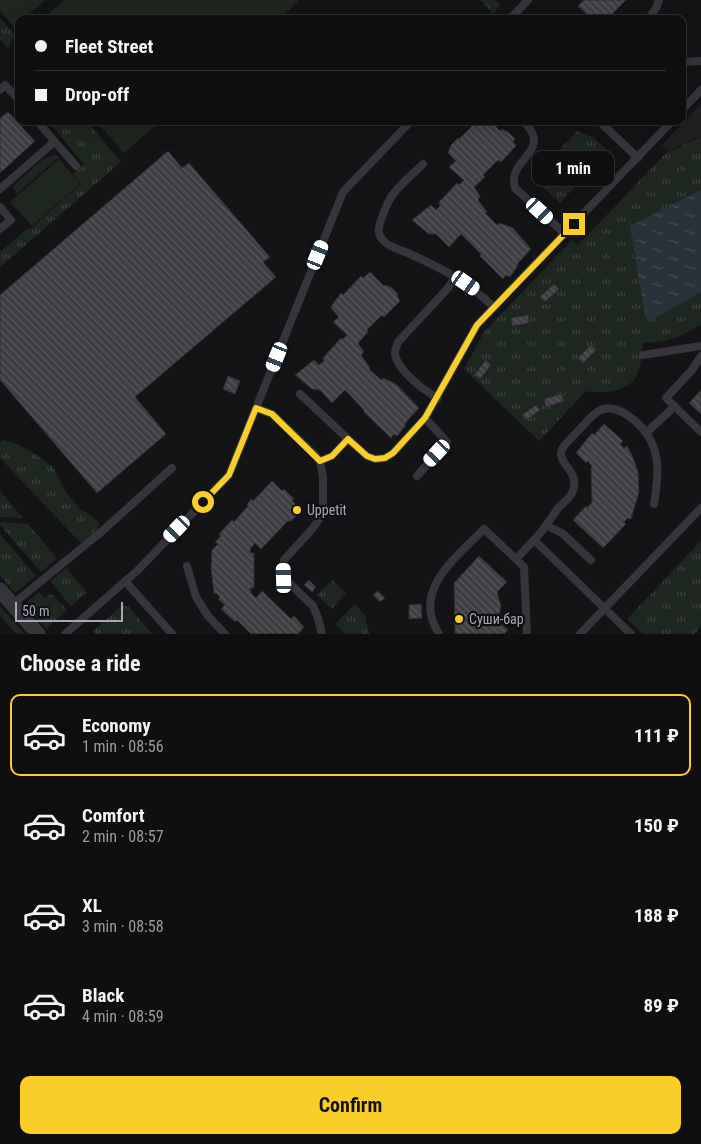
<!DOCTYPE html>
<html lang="en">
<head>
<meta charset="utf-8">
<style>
  body { margin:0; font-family:"Roboto Condensed",sans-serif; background:#1d1d1e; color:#f1f3f6; height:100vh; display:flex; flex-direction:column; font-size:19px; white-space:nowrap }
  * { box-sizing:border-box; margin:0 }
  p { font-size:16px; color:#9b9c9f }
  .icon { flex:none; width:28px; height:28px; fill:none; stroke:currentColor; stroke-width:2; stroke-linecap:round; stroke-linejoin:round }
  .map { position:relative; height:634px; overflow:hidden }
  .panel { display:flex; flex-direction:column; background:#0f0f10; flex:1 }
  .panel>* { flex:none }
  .top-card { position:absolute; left:15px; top:15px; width:671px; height:110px; border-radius:10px; box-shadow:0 5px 20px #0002,0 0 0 1px #2f2f30; display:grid; align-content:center; height:110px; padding:0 20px; background:#0f0f10 }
  .scale { position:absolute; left:15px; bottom:12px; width:108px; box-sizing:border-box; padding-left:5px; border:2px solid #a5a8b7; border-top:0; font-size:14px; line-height:18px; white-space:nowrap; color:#a5a8b7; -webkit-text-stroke:4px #0f0f11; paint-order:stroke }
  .end { position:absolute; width:22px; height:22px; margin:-11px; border:6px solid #f9ce29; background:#111; box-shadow:0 0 0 2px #111 }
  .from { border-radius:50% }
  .bubble { position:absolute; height:35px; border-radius:10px; background:#0f0f10; box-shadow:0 5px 20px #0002,0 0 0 1px #2f2f30; font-size:16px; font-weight:700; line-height:35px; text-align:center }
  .car { position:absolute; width:15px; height:30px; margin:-15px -8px; border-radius:6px; box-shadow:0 0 4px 1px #0007; background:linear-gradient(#fff 24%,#345 0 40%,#fff 0 76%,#345 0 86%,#fff 0) }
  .top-card b { display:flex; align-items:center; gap:18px; height:48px; font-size:19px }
  .top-card b+b { border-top:1px solid #2f2f30 }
  .top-card i { width:12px; height:12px; background:#f1f3f6 }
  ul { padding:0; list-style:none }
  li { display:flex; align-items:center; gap:15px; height:82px; margin:0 10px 8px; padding:0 10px; border:2px solid transparent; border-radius:10px }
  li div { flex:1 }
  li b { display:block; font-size:19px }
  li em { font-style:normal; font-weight:700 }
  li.active { border-color:#f9ce29 }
  li>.icon { width:45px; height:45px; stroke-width:1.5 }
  h2 { padding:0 20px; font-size:22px; line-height:60px }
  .primary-button { display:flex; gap:10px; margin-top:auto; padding:10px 20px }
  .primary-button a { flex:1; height:58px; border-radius:10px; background:#f9ce29; color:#111; font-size:20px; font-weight:700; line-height:58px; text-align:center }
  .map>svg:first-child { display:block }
</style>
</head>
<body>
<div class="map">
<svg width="701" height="634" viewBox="0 0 701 634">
  <defs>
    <pattern id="grass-tufts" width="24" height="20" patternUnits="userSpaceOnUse" patternTransform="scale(1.25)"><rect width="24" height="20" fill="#1e2620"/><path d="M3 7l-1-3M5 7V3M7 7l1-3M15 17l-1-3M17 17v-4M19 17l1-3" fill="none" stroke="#3c433e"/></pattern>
    <pattern id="water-ripples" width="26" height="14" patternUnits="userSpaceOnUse" patternTransform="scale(1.25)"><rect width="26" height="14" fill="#2a313a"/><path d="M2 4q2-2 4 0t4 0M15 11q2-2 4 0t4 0" fill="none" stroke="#464c54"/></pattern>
    <pattern id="building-back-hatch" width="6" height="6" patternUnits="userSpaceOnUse" patternTransform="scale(1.25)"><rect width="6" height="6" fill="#3e3e43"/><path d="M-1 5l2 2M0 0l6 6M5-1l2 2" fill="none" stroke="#57575c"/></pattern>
  </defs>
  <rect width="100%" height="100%" fill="#141416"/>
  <polygon fill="#202023" points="701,104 701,136 668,151 662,145"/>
  <g fill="url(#grass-tufts)">
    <polygon points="480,0 496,0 501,5 493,13"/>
    <polygon points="0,18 15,35 8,48 0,40"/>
    <polygon points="48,121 87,121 121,162 0,267 0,252 28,228 30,229 81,184 73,174 84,164"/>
    <polygon points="577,131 593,137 608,151 560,203 533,178"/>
    <path d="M701 137V324C677 339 671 341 643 343 642 350 642 359 640 366 634 393 607 394 586 391L539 441 464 369 484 332 572 240 578 245 666 153Z"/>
    <polygon points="54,155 59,157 17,193 12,187 43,159"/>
    <path d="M3 440 16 444 34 453 53 467 66 492 80 509 92 516 99 523C97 532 90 539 81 542L77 539 0 458V442Z"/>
    <polygon points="0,491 23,518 0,517"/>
    <polygon points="0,522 28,524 57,558 41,572 0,525"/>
    <polygon points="0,534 36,576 15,593 0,576"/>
    <polygon points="701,541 701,626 694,634 643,634 627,619"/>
    <polygon points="66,568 87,592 71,606 50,581"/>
    <polygon points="332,580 346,593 332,609 317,595"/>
    <polygon points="39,592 44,597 52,594 67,610 46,629 24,605"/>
    <polygon points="355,604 365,615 369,634 346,634 335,624"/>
    <polygon points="122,605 129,607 152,634 96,634 93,631"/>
    <polygon points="0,606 25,634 16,634 0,616"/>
  </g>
  <g fill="#1e2620">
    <polygon points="0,0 45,0 23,19 19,19 19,23 14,27 0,11"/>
    <polygon points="64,0 297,0 298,2 279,19 43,19"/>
    <polygon points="96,121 161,121 124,153"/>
    <polygon points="59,159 80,184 32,226 10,202"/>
  </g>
  <polygon fill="url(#water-ripples)" points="701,190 701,292 653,319 650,319 645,315 630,226"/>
  <g fill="url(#building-back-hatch)" stroke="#2e2e32">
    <polygon points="584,0 626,0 612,14 614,16 611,19 592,19 578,6"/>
    <polygon points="8,112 35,141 0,173 0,118"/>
    <polygon points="477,121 479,123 481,121 491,121 500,131 502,129 508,132 515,139 513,141 516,146 501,162 498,160 483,175 485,177 474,187 480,196 478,200 487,212 485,213 497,225 500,223 513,228 531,249 518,263 517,267 510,277 506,275 503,279 480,256 481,254 461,234 449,247 436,234 429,234 412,220 431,205 436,210 440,206 439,202 457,183 459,185 464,180 449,167 456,161 448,153 451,145 458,138 459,139"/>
    <polygon points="168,151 182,168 189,163 270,257 263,262 276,277 135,397 166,434 97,493 0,380 0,295"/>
    <polygon points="370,272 384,286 385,285 391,287 398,294 397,296 400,301 384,317 382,315 367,330 368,332 358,343 364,352 361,355 370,368 369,369 381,380 383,378 396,384 419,408 406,422 405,426 397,436 394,434 391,438 363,411 364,410 345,390 332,403 320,390 312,389 295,375 314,360 319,365 324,361 323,358 341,338 342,340 347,335 333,322 339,317 331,308 332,305 341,293 343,295 361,276 363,278"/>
    <polygon points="554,284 559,289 545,302 540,297"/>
    <polygon points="528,315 529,323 512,326 511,318"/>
    <polygon points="591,345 596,350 583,363 578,358"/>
    <polygon points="486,360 491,365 480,379 474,375"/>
    <polygon points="228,376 240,381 235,394 223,389"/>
    <polygon points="701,390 701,414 689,403"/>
    <polygon points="561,394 564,401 546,407 544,399"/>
    <polygon points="536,405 540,410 526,420 522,415"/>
    <polygon points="604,424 623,441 620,444 624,448 627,446 632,455 638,472 639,492 631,519 628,518 624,522 626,524 603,548 573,520 586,506 588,507 592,502 591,468 592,466 588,461 586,463 576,453 592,433 594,435"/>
    <polygon points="272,481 282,491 284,489 294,499 292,501 302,510 291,521 288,521 261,549 255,543 250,549 251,553 254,553 254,588 250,588 251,593 256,598 262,591 291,619 294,616 304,627 298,634 251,634 237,620 235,622 221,609 225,605 218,599 220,597 216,593 214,594 211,568 212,550 218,544 215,542 221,536 219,534 232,520 234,522 248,506 247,504 249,502 251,499 253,501"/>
    <polygon points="479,556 507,582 497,592 501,606 498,621 508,630 504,634 456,634 455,633 454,583"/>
    <polygon points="309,580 316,587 312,592 304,585"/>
    <polygon points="378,591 385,598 380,602 373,595"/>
    <polygon points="421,604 422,618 409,619 409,605"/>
  </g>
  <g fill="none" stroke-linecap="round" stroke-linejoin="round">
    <g stroke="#35353b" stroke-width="8">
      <polyline points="510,19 528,0"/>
      <polyline points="648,19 656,8 659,0"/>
      <polyline points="682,62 701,61"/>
      <polyline points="0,90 5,85 19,100"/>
      <polyline points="682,110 701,90"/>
      <polyline points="37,121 76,166"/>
      <path d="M523 121C555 152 506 158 515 188L565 234"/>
      <polyline points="599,121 638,158"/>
      <path d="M423 164C413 174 399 185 391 197 387 204 377 226 379 233 382 244 393 247 403 251 438 266 465 280 494 307"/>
      <polyline points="0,189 54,142"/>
      <polyline points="0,207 11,220 0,229"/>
      <polyline points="643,355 701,346"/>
      <polyline points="701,356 692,370 666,398 701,432"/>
      <polyline points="300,394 348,439"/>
      <path d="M438 398C424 391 396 369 395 353 395 349 397 346 398 342L449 287 455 276"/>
      <polyline points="256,408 272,414 314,454 320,461 323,477 323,505 320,518 313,528 284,560 284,578 313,606 318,618 322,634"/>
      <polyline points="647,432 675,406"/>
      <polyline points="320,461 332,456 348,439 367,456 375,459 385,458 393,453 425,418 477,325 672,121"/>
      <polyline points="417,476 447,442 425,418"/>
      <polyline points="547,526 562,533 591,560"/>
      <path d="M534 540C544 530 550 519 559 507 563 503 569 499 572 493 582 473 559 465 561 452 563 444 573 437 578 431 584 425 590 417 597 412 616 399 643 425 651 441 661 461 657 483 654 504"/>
      <polyline points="516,559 524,567 527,634"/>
      <polyline points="187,566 196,597 208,616 225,634"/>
      <polyline points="125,581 172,634"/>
      <polyline points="13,604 100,533 172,468"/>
      <polyline points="65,634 138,570 229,475 343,192 411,121"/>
      <path d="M439 634C411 590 456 558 484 529L516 559 534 540 631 634"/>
      <polyline points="580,634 701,508"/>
    </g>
    <polyline stroke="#35353b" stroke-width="15" points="0,590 38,634"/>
  </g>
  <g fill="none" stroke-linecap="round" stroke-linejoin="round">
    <polyline stroke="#f9ce29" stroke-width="6" points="203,502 229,475 256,408 272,414 320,461 332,456 348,439 367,456 375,459 385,458 393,453 425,418 477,325 574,224"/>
  </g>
  <g fill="#f9ce29" stroke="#0f0f11" stroke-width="2">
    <circle cx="297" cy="510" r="5"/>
    <circle cx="459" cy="619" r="5"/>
  </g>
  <g text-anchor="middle" stroke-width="4.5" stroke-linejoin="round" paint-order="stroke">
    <g font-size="14" fill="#a5a8b7" stroke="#0f0f11" text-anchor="start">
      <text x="307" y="515">Uppetit</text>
      <text x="469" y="624">Суши-бар</text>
    </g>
  </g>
</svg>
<div class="scale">50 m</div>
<i class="end from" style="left:203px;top:502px"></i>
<i class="end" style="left:574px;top:224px"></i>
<div class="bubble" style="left:532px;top:151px;width:82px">1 min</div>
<i class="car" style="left:540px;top:211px;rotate:133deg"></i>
<i class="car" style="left:318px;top:255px;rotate:22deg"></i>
<i class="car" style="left:466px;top:283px;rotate:125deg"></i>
<i class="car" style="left:277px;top:357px;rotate:202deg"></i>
<i class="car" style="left:437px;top:453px;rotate:223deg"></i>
<i class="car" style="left:177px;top:529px;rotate:224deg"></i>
<i class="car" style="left:284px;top:578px;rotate:358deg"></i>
<div class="top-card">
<b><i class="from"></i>Fleet Street</b>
<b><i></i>Drop-off</b>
</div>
</div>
<section class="panel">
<h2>Choose a ride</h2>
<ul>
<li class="active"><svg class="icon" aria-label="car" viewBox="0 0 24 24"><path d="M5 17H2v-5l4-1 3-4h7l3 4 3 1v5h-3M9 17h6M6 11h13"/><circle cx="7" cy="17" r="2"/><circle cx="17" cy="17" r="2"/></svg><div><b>Economy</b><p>1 min · 08:56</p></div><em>111 ₽</em></li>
<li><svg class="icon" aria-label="car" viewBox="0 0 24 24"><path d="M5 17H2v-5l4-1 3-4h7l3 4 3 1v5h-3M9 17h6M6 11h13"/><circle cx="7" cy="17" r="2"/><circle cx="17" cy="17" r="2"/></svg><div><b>Comfort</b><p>2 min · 08:57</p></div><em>150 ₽</em></li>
<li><svg class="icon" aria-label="car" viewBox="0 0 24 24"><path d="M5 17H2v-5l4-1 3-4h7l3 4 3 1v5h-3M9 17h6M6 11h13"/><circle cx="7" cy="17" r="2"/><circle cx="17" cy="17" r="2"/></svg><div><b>XL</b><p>3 min · 08:58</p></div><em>188 ₽</em></li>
<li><svg class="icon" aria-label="car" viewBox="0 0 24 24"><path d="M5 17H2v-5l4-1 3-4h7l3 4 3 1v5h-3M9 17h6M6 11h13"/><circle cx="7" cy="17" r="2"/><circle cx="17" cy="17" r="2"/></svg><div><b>Black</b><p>4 min · 08:59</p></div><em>89 ₽</em></li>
</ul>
<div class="primary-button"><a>Confirm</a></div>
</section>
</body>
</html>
